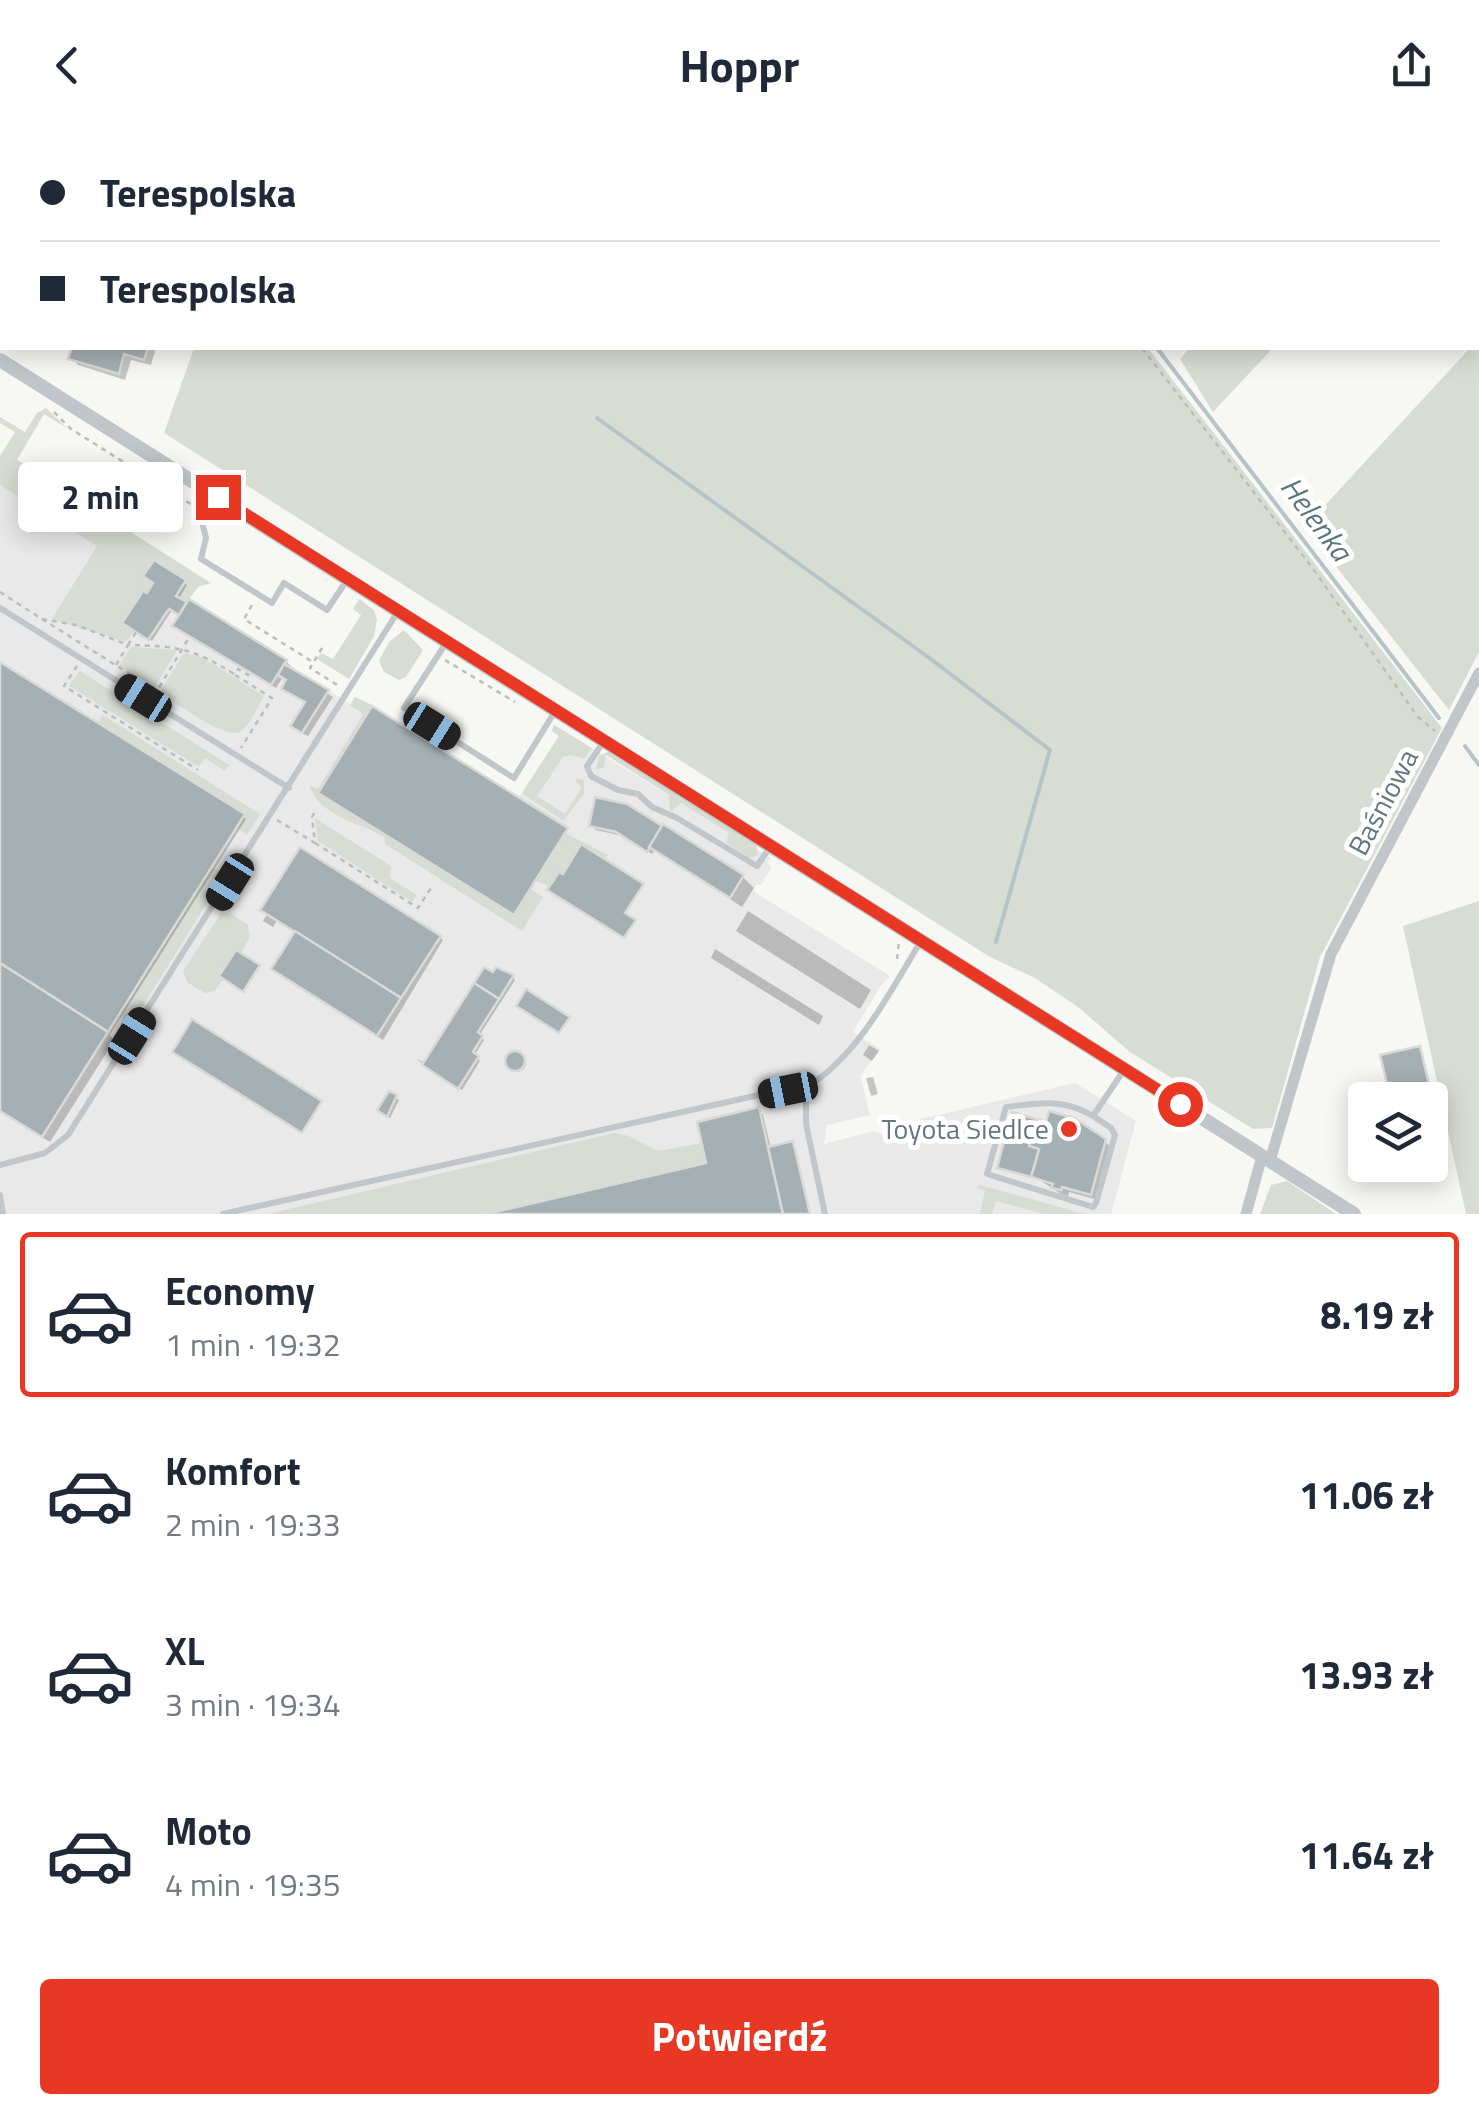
<!DOCTYPE html>
<html lang="pl">
<head>
<meta charset="utf-8">
<style>
  body { margin:0; font-family:"Titillium Web",sans-serif; background:#f6f6f7; color:#1f2937; height:100vh; display:flex; flex-direction:column; font-size:38px; white-space:nowrap }
  * { box-sizing:border-box; margin:0 }
  p { font-size:32px; color:#747a83 }
  .icon { flex:none; width:55px; height:55px; fill:none; stroke:currentColor; stroke-width:2; stroke-linecap:round; stroke-linejoin:round }
  .map { position:relative; height:1084px; overflow:hidden }
  .drawer { display:flex; flex-direction:column; background:#fff; flex:1 }
  .drawer>* { flex:none }
  .guide { position:absolute; left:0px; top:0px; width:1480px; height:220px; box-shadow:0 5px 25px #0003; display:grid; align-content:center; height:220px; padding:0 40px; background:#fff }
  .buttons { position:absolute; left:1348px; top:952px; display:grid; gap:20px }
  .buttons a { display:grid; place-items:center; width:100px; height:100px; border-radius:10px; background:#fff; box-shadow:0 5px 25px #0003; font-size:50px }
  .end { position:absolute; width:45px; height:45px; margin:-22px; border:12px solid #e83824; background:#fff; box-shadow:0 0 0 5px #fff }
  .from { border-radius:50% }
  .bubble { position:absolute; height:70px; border-radius:10px; background:#fff; box-shadow:0 5px 25px #0003; font-size:32px; font-weight:700; line-height:70px; text-align:center }
  .car { position:absolute; width:30px; height:60px; margin:-30px -15px; border-radius:12px; box-shadow:0 0 8px 2px #0007; background:linear-gradient(#222 24%,#8ab4d8 0 40%,#222 0 76%,#8ab4d8 0 86%,#222 0) }
  .guide b { display:flex; align-items:center; gap:35px; height:95px; font-size:38px }
  .guide b+b { border-top:2px solid #e0e1e3 }
  .guide i { width:25px; height:25px; background:#1f2937 }
  ul { padding:18px 0 0; list-style:none }
  li { display:flex; align-items:center; gap:30px; height:165px; margin:0 20px 15px; padding:0 20px; border:5px solid transparent; border-radius:10px }
  li div { flex:1 }
  li b { display:block; font-size:38px }
  li em { font-style:normal; font-weight:700 }
  li.selected { border-color:#e83824 }
  li>.icon { width:90px; height:90px; stroke-width:1.5 }
  .cta { display:flex; gap:20px; margin-top:auto; padding:20px 40px }
  .cta a { flex:1; height:115px; border-radius:10px; background:#e83824; color:#fff; font-size:40px; font-weight:700; line-height:115px; text-align:center }
  header { display:flex; justify-content:space-between; align-items:center; height:130px; padding:0 40px; background:#fff; font-size:45px; font-weight:700 }
  .map>svg:first-child { display:block }
</style>
</head>
<body>
<header><svg class="icon" aria-label="back" viewBox="0 0 24 24"><path d="M15 5l-7 7 7 7"/></svg>Hoppr<svg class="icon" aria-label="share" viewBox="0 0 24 24"><path d="M12 15V3M7 8l5-5 5 5M5 13v7h14v-7"/></svg></header>
<div class="map">
<svg width="1479" height="1084" viewBox="0 0 1479 1084">
  <rect width="100%" height="100%" fill="#f7f7f4"/>
  <polygon fill="#e8e9e8" points="0,352 143,446 154,430 186,450 177,465 187,472 189,469 287,529 285,534 367,584 317,665 514,786 568,699 519,667 559,606 552,601 554,595 771,728 767,733 772,737 761,755 757,754 753,761 890,846 881,855 853,902 880,919 860,946 870,985 827,995 824,1014 874,1001 884,1006 896,995 1075,953 1136,991 1111,1084 0,1084"/>
  <g fill="#d8ddd3">
    <polygon points="93,0 977,0 978,2 95,2"/>
    <polygon points="1479,208 1479,522 1449,580 1305,397 1470,218 1478,218"/>
    <polygon points="194,218 1148,218 1442,598 1320,827 1272,998 1253,999 1130,922 1078,877 1035,848 990,827 164,303"/>
    <polygon points="1190,218 1273,218 1213,282 1180,229"/>
    <polygon points="46,278 67,298 44,284 17,330 211,453 198,457 187,472 176,466 186,450 153,453 147,463 143,461 134,501 126,512 52,489 97,416 0,355 0,326 15,302 0,293 0,287 25,302 37,283"/>
    <polygon points="359,469 374,480 377,489 374,506 349,549 317,529 321,523 333,529 361,485 353,479"/>
    <polygon points="404,500 423,520 406,547 399,550 384,542 379,531 389,512"/>
    <polygon points="131,517 177,520 154,558 119,536"/>
    <path d="M184 523 202 527 264 566C258 576 251 592 243 600 228 614 177 573 160 562Z"/>
    <polygon points="80,541 229,635 225,641 205,628 199,637 69,556"/>
    <path d="M355 567 372 575 318 663 514 785 531 759 543 767 522 801 385 714 384 707C359 692 320 687 309 655L318 659 363 584 350 575Z"/>
    <polygon points="103,585 260,684 247,705 98,593"/>
    <polygon points="554,595 592,618 584,629 571,625 563,627 537,666 565,684 582,657 576,652 576,648 584,650 584,664 563,691 522,663 559,606 552,601"/>
    <polygon points="610,621 756,714 758,725 750,728 726,713 729,703 681,673 670,682 669,665 606,625 604,638 596,639 599,626"/>
    <polygon points="315,688 391,736 390,748 417,765 412,772 318,711"/>
    <polygon points="565,703 608,725 605,730 581,714 563,744 549,757 536,750"/>
    <polygon points="212,737 220,743 222,750 211,747 204,759 212,765 136,887 125,890 118,887"/>
    <polygon points="1479,771 1479,1084 1466,1084 1403,796"/>
    <polygon points="221,783 230,783 248,795 250,807 241,823 236,820 219,846 223,849 215,861 205,863 187,852 183,841"/>
    <polygon points="614,1003 629,1006 658,1021 702,1013 706,1032 481,1084 268,1084"/>
    <polygon points="1287,1051 1336,1084 1260,1084 1271,1055"/>
    <polygon points="980,1055 1085,1084 1044,1084 996,1071 992,1084 980,1084 985,1060 977,1058"/>
  </g>
  <g fill="#0003">
    <polygon points="0,32 2,33 0,143"/>
    <polygon points="74,218 156,218 151,235 131,230 125,250 78,235 71,228"/>
    <polygon points="155,434 187,455 178,470 286,531 291,536 289,539 333,567 308,606 298,601 308,573 284,558 288,551 283,547 276,558 180,501 182,486 172,480 152,511 128,495 156,453"/>
    <polygon points="0,535 246,689 110,905 114,911 50,1012 0,981"/>
    <polygon points="372,579 567,701 516,784 321,662"/>
    <polygon points="592,695 664,698 743,747 754,758 742,777 655,720 652,724 623,706 596,700"/>
    <polygon points="748,781 871,860 860,879 736,801"/>
    <polygon points="268,783 440,807 443,810 383,910 274,839 297,802 278,789 273,797 263,791"/>
    <polygon points="715,819 823,886 819,895 711,828"/>
    <polygon points="513,847 515,850 479,906 484,910 474,926 480,931 462,960 416,929 426,933"/>
    <polygon points="869,915 879,921 872,931 863,925"/>
    <polygon points="1420,919 1441,1003 1430,1006 1430,970 1393,970"/>
    <circle cx="517" cy="933" r="9"/>
    <polygon points="873,947 878,964 871,966 866,948"/>
    <polygon points="390,964 399,970 390,988 383,983"/>
    <polygon points="758,980 763,985 771,1019 792,1014 795,1017 810,1084 496,1084 709,1035"/>
    <polygon points="1048,995 1104,1011 1112,1018 1098,1070 1069,1062 1068,1066 1061,1064 1035,1047"/>
  </g>
  <g fill="none" stroke-linecap="round" stroke-linejoin="round">
    <g stroke="#b5c5c7" stroke-width="4">
      <polyline points="991,0 993,2"/>
      <polyline points="1157,218 1439,588"/>
      <polyline points="597,288 928,527 1050,620 996,812"/>
      <polyline points="1465,616 1479,635"/>
    </g>
  </g>
  <g fill="#a5b0b4" stroke="#d9d9d7" stroke-width="2.5">
    <polygon points="72,218 148,218 144,230 124,224 119,244 68,229"/>
    <polygon points="154,430 186,450 176,466 187,472 179,485 169,479 148,510 122,493 143,461 147,463 153,453 143,446"/>
    <polygon points="189,469 287,530 271,555 172,496"/>
    <polygon points="0,532 245,684 108,902 0,833"/>
    <polygon points="284,534 329,560 302,603 290,596 305,572 281,559 286,550 278,545"/>
    <polygon points="372,576 568,698 514,785 318,663"/>
    <polygon points="595,667 627,674 662,696 647,722 616,702 589,696"/>
    <polygon points="663,694 744,745 730,768 649,717"/>
    <polygon points="581,714 644,754 625,783 636,790 624,808 547,760 559,742 563,744"/>
    <polygon points="300,717 441,806 401,868 260,780"/>
    <polygon points="295,801 401,868 377,906 271,839"/>
    <polygon points="236,820 260,835 243,862 219,846"/>
    <polygon points="0,833 108,902 42,1007 0,981"/>
    <polygon points="484,837 493,842 496,837 514,845 499,869 474,853"/>
    <polygon points="474,853 499,869 478,902 483,906 473,922 479,926 458,959 422,935"/>
    <polygon points="526,859 570,887 559,903 516,876"/>
    <polygon points="192,889 322,971 302,1003 172,922"/>
    <polygon points="1420,916 1440,1001 1430,1003 1430,970 1391,970 1380,925"/>
    <circle cx="515" cy="931" r="10"/>
    <polygon points="389,961 397,965 387,987 377,980"/>
    <polygon points="759,977 783,1084 486,1084 706,1033 697,992"/>
    <polygon points="1049,981 1074,988 1106,1009 1091,1065 1062,1057 1061,1060 1051,1058 1053,1054 1031,1047 1039,1019 1029,1016 1036,989 1046,992"/>
    <polygon points="1012,982 1036,989 1029,1016 1039,1019 1031,1047 997,1038"/>
    <polygon points="793,1011 810,1084 783,1084 768,1017"/>
  </g>
  <g fill="none" stroke-linecap="round" stroke-linejoin="round">
    <g stroke="#babec0" stroke-width="2.5" stroke-dasharray="5 5" stroke-linecap="butt">
      <polyline points="1142,218 1311,436 1418,587 1435,601"/>
      <polyline points="54,282 71,299 197,378"/>
      <polyline points="0,462 42,489 76,495 128,515 136,502"/>
      <polyline points="252,475 244,489 313,532"/>
      <polyline points="42,489 157,561 190,506"/>
      <polyline points="322,518 310,538 339,556"/>
      <polyline points="445,530 515,572"/>
      <path d="M116 535 128 515C176 516 193 518 234 544L238 539 248 545 250 543"/>
      <polyline points="77,536 64,556 198,640"/>
      <polyline points="235,545 272,568 241,618"/>
      <polyline points="277,690 315,713 312,687 316,680"/>
      <polyline points="315,713 418,778 433,755"/>
      <polyline points="897,829 899,812"/>
    </g>
    <g stroke="#c0c6c9" stroke-width="6">
      <polyline points="217,368 202,392 206,408 201,429 272,473 284,453 327,480 347,450"/>
      <polyline points="0,478 289,658"/>
      <polyline points="446,513 404,578 514,648 554,583"/>
      <polyline points="604,611 587,636 591,646 618,660 638,664 652,677 677,688 757,736 770,717"/>
      <polyline points="806,955 806,994 825,1084"/>
      <path d="M1093 986 1111 998 1115 1005 1096 1073 1093 1077 987 1044 1006 977C1038 973 1064 968 1093 986L1124 940"/>
      <polyline points="0,1035 45,1023 68,1005 397,483"/>
      <polyline points="0,1065 3,1084"/>
      <path d="M223 1084 813 953C862 919 891 860 921 811"/>
    </g>
    <g stroke="#c0c6c9" stroke-width="11">
      <polyline points="1270,1031 1331,824 1479,543"/>
      <polyline points="1246,1084 1262,1026"/>
    </g>
    <polyline stroke="#c0c6c9" stroke-width="14" points="0,230 1354,1084"/>
  </g>
  <g fill="none" stroke-linecap="round" stroke-linejoin="round">
    <polyline stroke="#e83824" stroke-width="12" points="218,367 1180,974"/>
  </g>
  <circle fill="#e83824" stroke="#fff" stroke-width="4" cx="1069" cy="999" r="10"/>
  <g text-anchor="middle" stroke-width="10" stroke-linejoin="round" paint-order="stroke">
    <g font-size="28" fill="#627780" stroke="#fff">
      <text transform="translate(1383 672) rotate(-62)" y="10">Baśniowa</text>
    </g>
    <g font-size="28" fill="#627780" stroke="#fff" text-anchor="end">
      <text x="1049" y="1009">Toyota Siedlce</text>
    </g>
    <g font-size="30" font-style="italic" fill="#5c777b" stroke="#fff">
      <text transform="translate(1316 389) rotate(53)" y="10">Helenka</text>
    </g>
  </g>
</svg>
<div class="buttons">
<a><svg class="icon" aria-label="layers" viewBox="0 0 24 24"><path d="M12 4l9 5-9 5-9-5zM3 14l9 5 9-5"/></svg></a>
</div>
<i class="end from" style="left:1180px;top:974px"></i>
<i class="end" style="left:218px;top:367px"></i>
<div class="bubble" style="left:18px;top:332px;width:165px">2 min</div>
<i class="car" style="left:143px;top:568px;rotate:302deg"></i>
<i class="car" style="left:432px;top:596px;rotate:122deg"></i>
<i class="car" style="left:230px;top:752px;rotate:212deg"></i>
<i class="car" style="left:132px;top:906px;rotate:32deg"></i>
<i class="car" style="left:788px;top:960px;rotate:259deg"></i>
<div class="guide">
<b><i class="from"></i>Terespolska</b>
<b><i></i>Terespolska</b>
</div>
</div>
<section class="drawer">
<ul>
<li class="selected"><svg class="icon" aria-label="car" viewBox="0 0 24 24"><path d="M5 17H2v-5l4-1 3-4h7l3 4 3 1v5h-3M9 17h6M6 11h13"/><circle cx="7" cy="17" r="2"/><circle cx="17" cy="17" r="2"/></svg><div><b>Economy</b><p>1 min · 19:32</p></div><em>8.19 zł</em></li>
<li><svg class="icon" aria-label="car" viewBox="0 0 24 24"><path d="M5 17H2v-5l4-1 3-4h7l3 4 3 1v5h-3M9 17h6M6 11h13"/><circle cx="7" cy="17" r="2"/><circle cx="17" cy="17" r="2"/></svg><div><b>Komfort</b><p>2 min · 19:33</p></div><em>11.06 zł</em></li>
<li><svg class="icon" aria-label="car" viewBox="0 0 24 24"><path d="M5 17H2v-5l4-1 3-4h7l3 4 3 1v5h-3M9 17h6M6 11h13"/><circle cx="7" cy="17" r="2"/><circle cx="17" cy="17" r="2"/></svg><div><b>XL</b><p>3 min · 19:34</p></div><em>13.93 zł</em></li>
<li><svg class="icon" aria-label="car" viewBox="0 0 24 24"><path d="M5 17H2v-5l4-1 3-4h7l3 4 3 1v5h-3M9 17h6M6 11h13"/><circle cx="7" cy="17" r="2"/><circle cx="17" cy="17" r="2"/></svg><div><b>Moto</b><p>4 min · 19:35</p></div><em>11.64 zł</em></li>
</ul>
<div class="cta"><a>Potwierdź</a></div>
</section>
</body>
</html>
